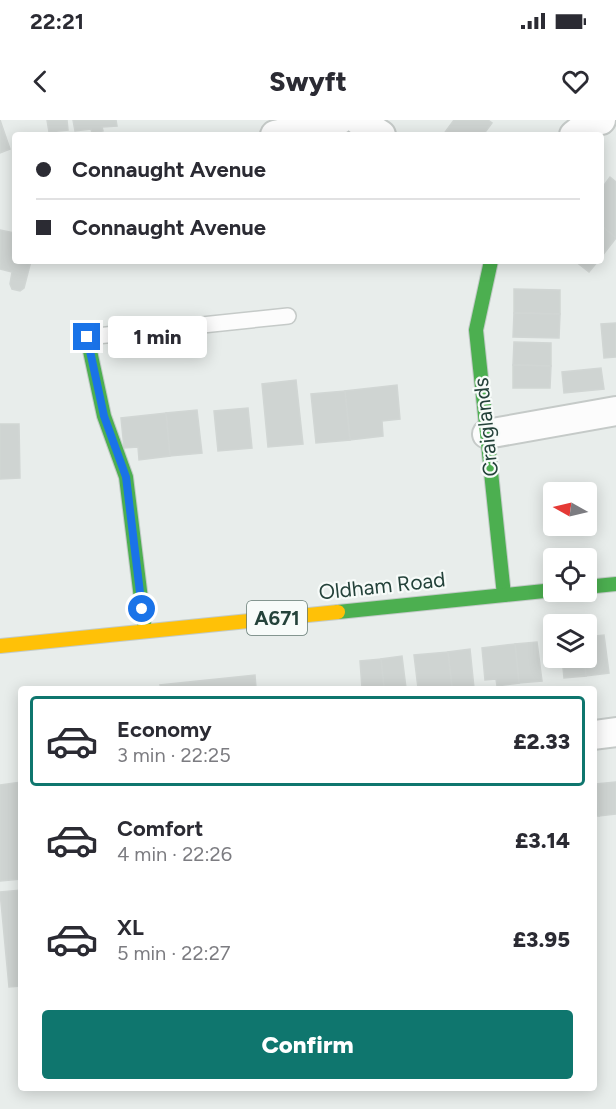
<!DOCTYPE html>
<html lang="en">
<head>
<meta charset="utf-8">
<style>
  body { margin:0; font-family:Figtree,sans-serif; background:#f7f7f7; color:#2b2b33; height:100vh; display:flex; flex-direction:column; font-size:22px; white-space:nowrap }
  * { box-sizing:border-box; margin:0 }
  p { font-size:20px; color:#7c7c81 }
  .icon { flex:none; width:33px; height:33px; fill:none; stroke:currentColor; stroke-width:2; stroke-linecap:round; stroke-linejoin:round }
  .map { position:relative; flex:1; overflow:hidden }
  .drawer { position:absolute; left:18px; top:566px; width:579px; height:405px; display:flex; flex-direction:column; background:#fff; border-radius:6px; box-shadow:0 3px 15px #0003 }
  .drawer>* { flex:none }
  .top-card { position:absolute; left:12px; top:12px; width:592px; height:132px; border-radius:6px; box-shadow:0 3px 15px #0003; display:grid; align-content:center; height:132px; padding:0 24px; background:#fff }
  .needle { width:39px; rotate:278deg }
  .tools { position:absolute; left:543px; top:362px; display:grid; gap:12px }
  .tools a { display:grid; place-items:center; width:54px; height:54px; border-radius:6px; background:#fff; box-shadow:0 3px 15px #0003; font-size:30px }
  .end { position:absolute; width:27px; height:27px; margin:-14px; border:8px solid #1a73e8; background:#fff; box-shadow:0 0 0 3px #fff }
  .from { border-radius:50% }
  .bubble { position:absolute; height:42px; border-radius:6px; background:#fff; box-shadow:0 3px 15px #0003; font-size:20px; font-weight:800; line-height:42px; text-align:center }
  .top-card b { display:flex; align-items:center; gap:21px; height:57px; font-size:22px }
  .top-card b+b { border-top:2px solid #e1e1e2 }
  .top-card i { width:15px; height:15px; background:#2b2b33 }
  ul { padding:10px 0 0; list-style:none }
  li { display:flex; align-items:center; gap:18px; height:90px; margin:0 12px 9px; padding:0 12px; border:3px solid transparent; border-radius:6px }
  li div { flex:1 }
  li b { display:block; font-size:22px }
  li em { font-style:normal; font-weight:800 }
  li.current { border-color:#0f766e }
  li>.icon { width:54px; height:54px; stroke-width:1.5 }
  .primary-button { display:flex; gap:12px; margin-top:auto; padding:12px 24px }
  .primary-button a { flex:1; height:69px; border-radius:6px; background:#0f766e; color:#fff; font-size:24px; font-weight:800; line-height:69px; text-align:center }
  .status { display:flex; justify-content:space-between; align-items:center; height:42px; padding:0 30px; background:#fff; direction:ltr }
  .status svg { height:16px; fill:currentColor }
  header { display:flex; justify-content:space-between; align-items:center; height:78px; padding:0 24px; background:#fff; font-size:27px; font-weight:800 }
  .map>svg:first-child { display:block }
</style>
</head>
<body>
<div class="status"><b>22:21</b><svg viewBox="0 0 49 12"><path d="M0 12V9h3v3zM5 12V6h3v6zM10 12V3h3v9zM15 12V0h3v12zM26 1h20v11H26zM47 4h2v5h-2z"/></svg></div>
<header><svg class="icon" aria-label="back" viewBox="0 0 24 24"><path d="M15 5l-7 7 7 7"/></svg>Swyft<svg class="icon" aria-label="heart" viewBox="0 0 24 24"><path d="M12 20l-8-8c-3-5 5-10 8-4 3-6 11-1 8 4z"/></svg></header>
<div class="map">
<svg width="616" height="989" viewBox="0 0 616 989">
  <rect width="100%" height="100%" fill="#e8edeb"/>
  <g fill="#cfd4d2" stroke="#d1d6d4" stroke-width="1.5">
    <polygon points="0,0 10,29 0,33"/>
    <polygon points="47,0 67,0 68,10 49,12"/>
    <polygon points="73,0 116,0 117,6 102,7 103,11 92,13 91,9 75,11"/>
    <polygon points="454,0 488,0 492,3 483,15 443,15"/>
    <polygon points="610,57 616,62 616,118 602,106 602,68"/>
    <polygon points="602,106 616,118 602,136"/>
    <polygon points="0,110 15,113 15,141 31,141 24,168 20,171 12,169 10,164 12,152 0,149"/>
    <polygon points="575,141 598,141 589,152"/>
    <polygon points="514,169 560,170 560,194 514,193"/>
    <polygon points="514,193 560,194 559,218 513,217"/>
    <polygon points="616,203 616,237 604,238 601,204"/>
    <polygon points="514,222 551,223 551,246 513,245"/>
    <polygon points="513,245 551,246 550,268 513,268"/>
    <polygon points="601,248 604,269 564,273 562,252"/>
    <polygon points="296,260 303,324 268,327 262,264"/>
    <polygon points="397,265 400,299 382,301 383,316 350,320 345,271"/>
    <polygon points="345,271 350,320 316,323 311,274"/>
    <polygon points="248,288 252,328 218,331 214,291"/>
    <polygon points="197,290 202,333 170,336 166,293"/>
    <polygon points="166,293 170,336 139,340 138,327 124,328 121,298"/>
    <polygon points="0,304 19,304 20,358 0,359"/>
    <polygon points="604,515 609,553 586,556 584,537 586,537 586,517"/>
    <polygon points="537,522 542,561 519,563 515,524"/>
    <polygon points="515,524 519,563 497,566 496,559 485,560 482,528"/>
    <polygon points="470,529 474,568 452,568 448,532"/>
    <polygon points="448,532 452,568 418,568 414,535"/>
    <polygon points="402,536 406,568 384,568 381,539"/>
    <polygon points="562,537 584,537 586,556 564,558"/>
    <polygon points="381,539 384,568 362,568 360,541"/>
    <polygon points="255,555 256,568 161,568 160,565"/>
    <polygon points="21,662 21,759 0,761 0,665"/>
    <polygon points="616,662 616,694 599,696 596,664"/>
    <polygon points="594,664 596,664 599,696 594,696"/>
    <polygon points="21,770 21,866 9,867 0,772"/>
  </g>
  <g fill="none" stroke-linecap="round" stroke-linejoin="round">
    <defs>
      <polyline id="lane" points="87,217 288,196"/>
      <g id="street">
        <polyline points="358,0 381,15"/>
        <polyline points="275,15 339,0"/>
        <polyline points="574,15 591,2 601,0"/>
        <polyline points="487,314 616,291"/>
        <polyline points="594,615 616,612"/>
      </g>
      <g id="fast">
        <polyline points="491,141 476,210 504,475"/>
        <polyline points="87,217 104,296 126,357 145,511"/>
        <polyline points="586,467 616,464"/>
        <polyline points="338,492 554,470"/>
      </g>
      <polyline id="slow" points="0,526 338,492"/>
    </defs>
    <use href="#lane" stroke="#c5cac8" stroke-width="18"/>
    <use href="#street" stroke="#c5cac8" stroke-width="32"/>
    <use href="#fast" stroke="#c3cbc8" stroke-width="16"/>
    <use href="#slow" stroke="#c3cbc8" stroke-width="16"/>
    <use href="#lane" stroke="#fcfcfc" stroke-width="15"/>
    <use href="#street" stroke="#fcfcfc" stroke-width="28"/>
    <use href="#fast" stroke="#4caf50" stroke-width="14"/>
    <use href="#slow" stroke="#ffc107" stroke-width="14"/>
  </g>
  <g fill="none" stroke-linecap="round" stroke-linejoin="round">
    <polyline stroke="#1a73e8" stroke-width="8" points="87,217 104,296 126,357 142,489"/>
  </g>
  <g text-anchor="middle" stroke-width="4.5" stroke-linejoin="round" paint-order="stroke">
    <rect fill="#f7fbf9" stroke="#637a73" stroke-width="1.5" x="247" y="481" width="60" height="34" rx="4.5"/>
    <g font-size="20" font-weight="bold" fill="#24423a">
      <text x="277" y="505">A671</text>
    </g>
    <g font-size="21" fill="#24423a" stroke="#f7fbf9">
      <text transform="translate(486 307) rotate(-96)" y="7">Craiglands</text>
      <text transform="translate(382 466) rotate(-6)" y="7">Oldham Road</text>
    </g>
  </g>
</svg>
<div class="tools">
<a><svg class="needle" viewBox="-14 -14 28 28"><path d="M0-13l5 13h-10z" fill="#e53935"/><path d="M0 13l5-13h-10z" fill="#7c7c81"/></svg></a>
<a><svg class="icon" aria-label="locate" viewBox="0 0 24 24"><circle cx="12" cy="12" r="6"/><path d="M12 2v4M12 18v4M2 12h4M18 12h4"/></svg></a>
<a><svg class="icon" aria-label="layers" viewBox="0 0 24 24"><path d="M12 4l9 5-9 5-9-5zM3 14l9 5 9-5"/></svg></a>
</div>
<i class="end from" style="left:142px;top:489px"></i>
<i class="end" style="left:87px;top:217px"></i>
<div class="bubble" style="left:108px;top:196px;width:99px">1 min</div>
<div class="top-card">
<b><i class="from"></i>Connaught Avenue</b>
<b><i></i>Connaught Avenue</b>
</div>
<section class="drawer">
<ul>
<li class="current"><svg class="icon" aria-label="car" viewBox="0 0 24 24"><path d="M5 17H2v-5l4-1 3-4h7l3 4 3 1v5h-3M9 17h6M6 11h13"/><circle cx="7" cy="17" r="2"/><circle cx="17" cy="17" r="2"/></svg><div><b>Economy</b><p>3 min · 22:25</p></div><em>£2.33</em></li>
<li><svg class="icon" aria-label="car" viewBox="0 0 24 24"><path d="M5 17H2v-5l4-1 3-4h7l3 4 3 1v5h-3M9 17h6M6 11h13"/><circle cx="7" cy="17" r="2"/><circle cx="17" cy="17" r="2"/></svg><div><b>Comfort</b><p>4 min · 22:26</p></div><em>£3.14</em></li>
<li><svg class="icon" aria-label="car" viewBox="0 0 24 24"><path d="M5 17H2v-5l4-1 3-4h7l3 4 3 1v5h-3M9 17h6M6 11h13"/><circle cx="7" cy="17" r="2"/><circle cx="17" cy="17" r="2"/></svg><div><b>XL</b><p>5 min · 22:27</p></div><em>£3.95</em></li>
</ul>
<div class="primary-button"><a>Confirm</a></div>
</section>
</div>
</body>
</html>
